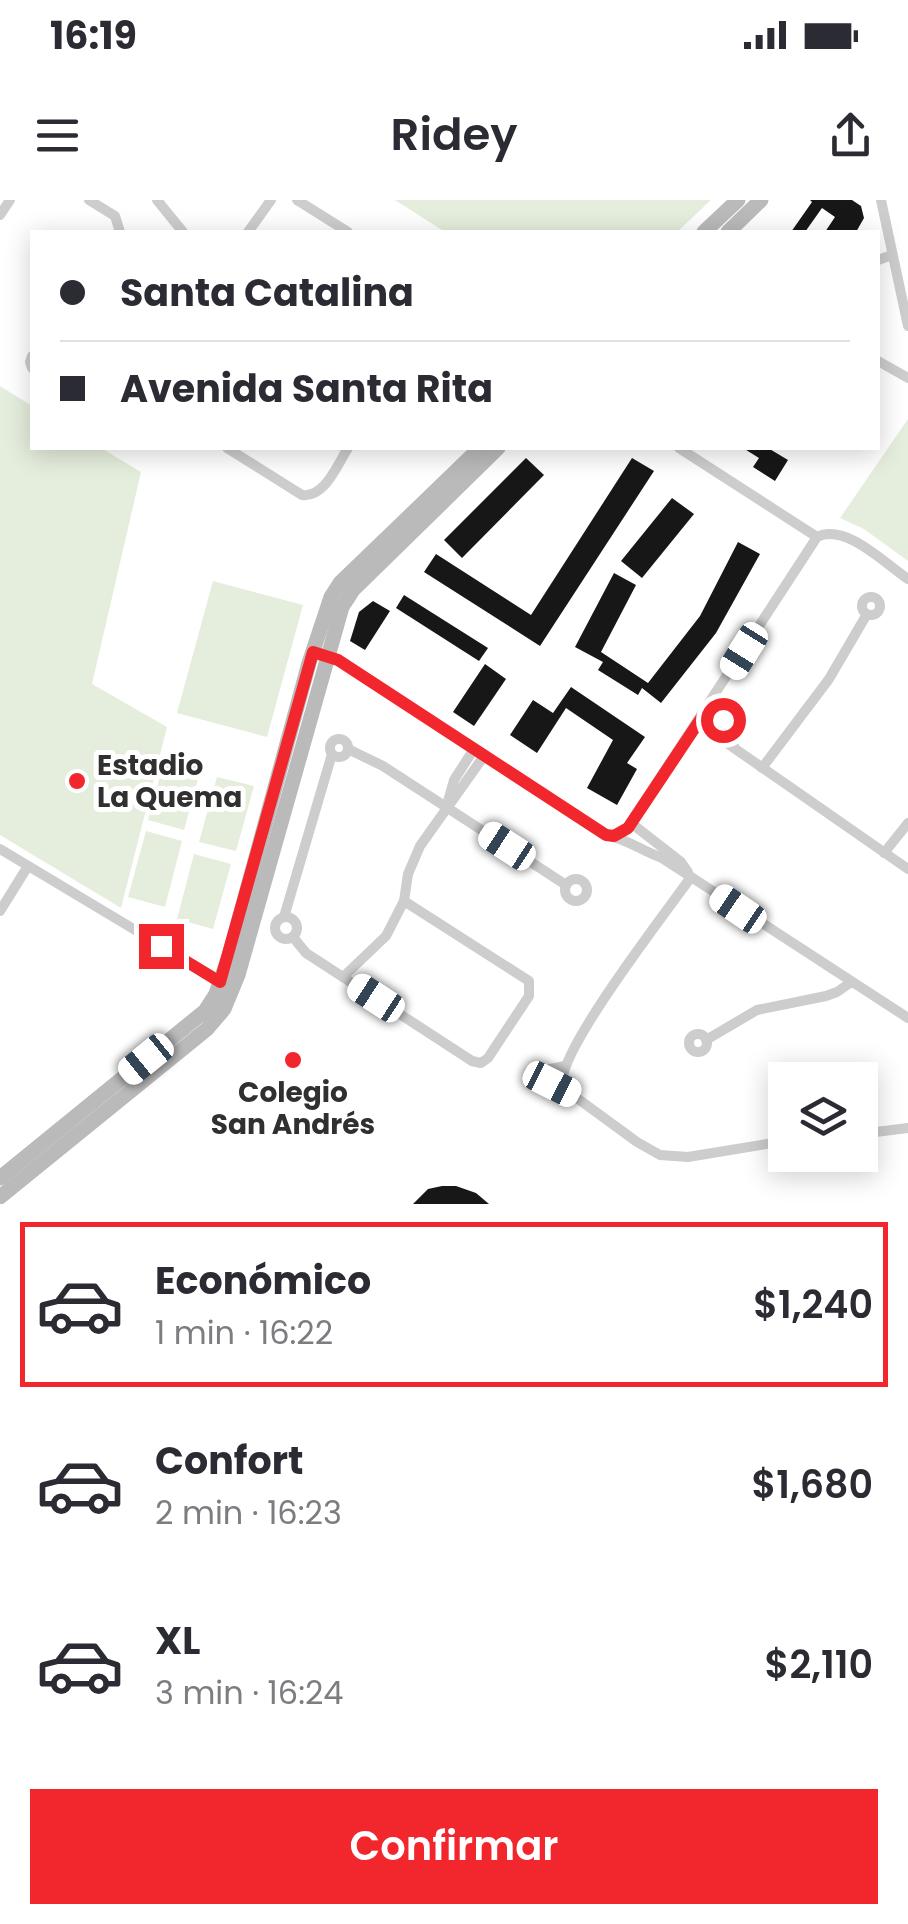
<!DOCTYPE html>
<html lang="es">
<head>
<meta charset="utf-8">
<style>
  body { margin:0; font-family:Poppins,sans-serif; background:#f2f2f3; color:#2b2b33; height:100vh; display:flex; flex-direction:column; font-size:38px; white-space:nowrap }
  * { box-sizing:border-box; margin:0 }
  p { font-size:32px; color:#7c7c81 }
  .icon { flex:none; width:55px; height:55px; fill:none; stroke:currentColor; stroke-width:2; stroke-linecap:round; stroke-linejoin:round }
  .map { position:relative; height:1004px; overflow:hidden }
  .drawer { display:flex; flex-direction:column; background:#fff; flex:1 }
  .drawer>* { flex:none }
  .guide { position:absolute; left:30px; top:30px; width:850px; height:220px; border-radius:0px; box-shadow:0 5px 25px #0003; display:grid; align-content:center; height:220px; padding:0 30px; background:#fff }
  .controls { position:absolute; left:768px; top:862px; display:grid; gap:20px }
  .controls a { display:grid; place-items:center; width:110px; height:110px; border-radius:0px; background:#fff; box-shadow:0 5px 25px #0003; font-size:50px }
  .end { position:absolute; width:45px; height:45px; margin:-22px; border:12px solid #f2272d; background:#fff; box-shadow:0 0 0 5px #fff }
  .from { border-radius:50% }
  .car { position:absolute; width:30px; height:60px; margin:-30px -15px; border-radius:12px; box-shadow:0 0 8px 2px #0007; background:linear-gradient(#fff 24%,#345 0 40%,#fff 0 76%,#345 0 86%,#fff 0) }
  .guide b { display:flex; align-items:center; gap:35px; height:95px; font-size:38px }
  .guide b+b { border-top:2px solid #e1e1e2 }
  .guide i { width:25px; height:25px; background:#2b2b33 }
  ul { padding:18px 0 0; list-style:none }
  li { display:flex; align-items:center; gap:30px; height:165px; margin:0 20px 15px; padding:0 10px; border:5px solid transparent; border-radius:0px }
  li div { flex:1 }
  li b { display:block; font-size:38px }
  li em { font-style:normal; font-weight:600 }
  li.on { border-color:#f2272d }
  li>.icon { width:90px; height:90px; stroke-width:1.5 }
  .cta { display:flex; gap:20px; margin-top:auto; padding:20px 30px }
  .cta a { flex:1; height:115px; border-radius:0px; background:#f2272d; color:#fff; font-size:40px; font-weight:600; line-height:115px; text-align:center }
  .status { display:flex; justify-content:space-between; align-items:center; height:70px; padding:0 50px; background:#fff; direction:ltr }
  .status svg { height:28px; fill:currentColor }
  header { display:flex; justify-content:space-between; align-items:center; height:130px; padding:0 30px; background:#fff; font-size:45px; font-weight:600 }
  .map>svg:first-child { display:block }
</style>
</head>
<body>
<div class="status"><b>16:19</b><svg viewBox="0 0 49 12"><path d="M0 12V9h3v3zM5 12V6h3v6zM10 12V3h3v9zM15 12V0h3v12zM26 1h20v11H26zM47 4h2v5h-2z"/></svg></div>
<header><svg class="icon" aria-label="menu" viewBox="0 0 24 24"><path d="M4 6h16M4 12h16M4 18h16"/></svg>Ridey<svg class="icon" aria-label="share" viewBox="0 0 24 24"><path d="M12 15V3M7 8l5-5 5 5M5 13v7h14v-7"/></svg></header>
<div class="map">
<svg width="908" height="1004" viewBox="0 0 908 1004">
  <rect width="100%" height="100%" fill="#fff"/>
  <g fill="#e5eedd">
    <polygon points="395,0 711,0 677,32 445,32"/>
    <polygon points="0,186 32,206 32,248 101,248 141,272 92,484 167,527 121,708 0,635"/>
    <polygon points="908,219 908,361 864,329 840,318"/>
    <polygon points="213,381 303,405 267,537 177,513"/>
    <polygon points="166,555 202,564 184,630 148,620"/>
    <polygon points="217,577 254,586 236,651 199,642"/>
    <polygon points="146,631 182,641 165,707 128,697"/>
    <polygon points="194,654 231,664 213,729 177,719"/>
  </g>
  <g fill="#171717">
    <polygon points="810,0 852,0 861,6 864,18 856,32 825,32 835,17 822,8 805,32 791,32 812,2"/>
    <polygon points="743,248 768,248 788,260 775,281 753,267 759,258"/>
    <polygon points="526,258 544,275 462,358 444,340"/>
    <polygon points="632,258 654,271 540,446 424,372 436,354 531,415"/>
    <polygon points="672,298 694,314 642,378 621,361"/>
    <polygon points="738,342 760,354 716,433 661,503 642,488 638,495 598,470 603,462 575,447 614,373 636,385 601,452 648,483 700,416"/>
    <polygon points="404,395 488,448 479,461 396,408"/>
    <polygon points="373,401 390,411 365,450 350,441 359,412"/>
    <polygon points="485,464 506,479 474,526 453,512"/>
    <polygon points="571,487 645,537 627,563 637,569 617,605 587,588 613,540 566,508 537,553 510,535 533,500 553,513"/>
    <polygon points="442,986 456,986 476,993 489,1004 413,1004 428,989"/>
  </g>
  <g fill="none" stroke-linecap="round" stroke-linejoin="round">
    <g stroke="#cdcdcd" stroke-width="10">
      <polyline points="89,0 115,16 120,32"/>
      <polyline points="157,0 183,32"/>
      <polyline points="297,0 348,32"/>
      <polyline points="881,0 908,126"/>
      <polyline points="0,15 10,0"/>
      <polyline points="248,32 271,0"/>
      <polyline points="878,60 892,55"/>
      <polyline points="32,156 30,162 32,168"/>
      <polyline points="878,161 908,178"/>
      <path d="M227 248 302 295C325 298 337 265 348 248"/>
      <path d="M679 248 817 337C846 323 884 363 908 379"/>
      <circle cx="871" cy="406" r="9"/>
      <path d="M323 455 339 460 606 635C625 638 642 651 662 658L908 818"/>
      <polyline points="708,508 723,520 734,546"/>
      <polyline points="698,523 908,669"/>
      <circle cx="339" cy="548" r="9"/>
      <polyline points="348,549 383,566 566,685"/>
      <polyline points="762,568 829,479 867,414"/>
      <polyline points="448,601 454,580 474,549"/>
      <polyline points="631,623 681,662 688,672"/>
      <polyline points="619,636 628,627 817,337"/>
      <polyline points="0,649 222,782"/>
      <polyline points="884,653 908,623"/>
      <path d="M691 677C664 715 565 842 562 881L570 893 637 942 660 955 688 957 785 941"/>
      <circle cx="576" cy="690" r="11"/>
      <polyline points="0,711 28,666"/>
      <circle cx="286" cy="728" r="11"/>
      <polyline points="284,717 332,554"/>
      <polyline points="293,737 306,753 472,861 481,863 488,858 529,796 529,781 404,701"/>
      <polyline points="343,777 386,736 404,701 408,674 420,646 484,556"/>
      <circle cx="698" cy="843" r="9"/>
      <polyline points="706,840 757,810 826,796 837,792 850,783"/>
      <polyline points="565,866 546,870 544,876 566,891"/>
      <polyline points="860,934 908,928"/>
    </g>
    <g stroke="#bababa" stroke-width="15">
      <polyline points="704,32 738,0"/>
      <polyline points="728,32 761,0"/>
      <polyline points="0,978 205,811 216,794 229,756 309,463 331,397 340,383 480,248"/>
      <polyline points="0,997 207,829 224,809 238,775 342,407 353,390 498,248"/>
    </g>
  </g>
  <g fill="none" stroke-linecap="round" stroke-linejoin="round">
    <polyline stroke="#f2272d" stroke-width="12" points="161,746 220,782 313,452 338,460 606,635 614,636 628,628 708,508 723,520"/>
  </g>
  <g fill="#f2272d" stroke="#fff" stroke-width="4">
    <circle cx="77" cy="581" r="10"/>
    <circle cx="293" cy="860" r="10"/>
  </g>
  <g text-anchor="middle" stroke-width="10" stroke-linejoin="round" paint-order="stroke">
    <g font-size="28" font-weight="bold" fill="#303030" stroke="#fff" text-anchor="start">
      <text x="97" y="575">Estadio<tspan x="97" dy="32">La Quema</tspan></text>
      <text x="293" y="902" text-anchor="middle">Colegio<tspan x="293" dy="32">San Andrés</tspan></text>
    </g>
  </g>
</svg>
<div class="controls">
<a><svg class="icon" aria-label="layers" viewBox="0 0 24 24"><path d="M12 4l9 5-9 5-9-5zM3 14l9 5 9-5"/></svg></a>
</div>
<i class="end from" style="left:723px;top:520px"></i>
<i class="end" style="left:161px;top:746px"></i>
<i class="car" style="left:744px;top:451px;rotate:212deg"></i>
<i class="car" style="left:507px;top:646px;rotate:303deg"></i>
<i class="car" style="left:738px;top:709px;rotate:304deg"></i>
<i class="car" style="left:376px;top:798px;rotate:303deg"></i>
<i class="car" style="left:146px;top:859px;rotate:231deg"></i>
<i class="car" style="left:552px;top:884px;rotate:117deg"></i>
<div class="guide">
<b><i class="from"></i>Santa Catalina</b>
<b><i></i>Avenida Santa Rita</b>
</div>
</div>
<section class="drawer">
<ul>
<li class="on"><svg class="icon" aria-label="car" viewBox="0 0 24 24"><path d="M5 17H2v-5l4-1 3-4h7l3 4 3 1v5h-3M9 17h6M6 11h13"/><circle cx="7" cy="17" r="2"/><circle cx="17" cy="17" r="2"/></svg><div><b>Económico</b><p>1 min · 16:22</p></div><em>$1,240</em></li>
<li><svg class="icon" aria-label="car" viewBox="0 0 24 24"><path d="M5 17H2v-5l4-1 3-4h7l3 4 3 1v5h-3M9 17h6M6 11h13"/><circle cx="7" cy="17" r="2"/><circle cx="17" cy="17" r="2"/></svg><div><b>Confort</b><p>2 min · 16:23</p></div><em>$1,680</em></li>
<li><svg class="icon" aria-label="car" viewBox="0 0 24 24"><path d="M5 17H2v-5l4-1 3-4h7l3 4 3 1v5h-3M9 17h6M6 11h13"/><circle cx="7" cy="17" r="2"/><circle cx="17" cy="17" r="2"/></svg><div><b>XL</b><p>3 min · 16:24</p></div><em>$2,110</em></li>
</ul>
<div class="cta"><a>Confirmar</a></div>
</section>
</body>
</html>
